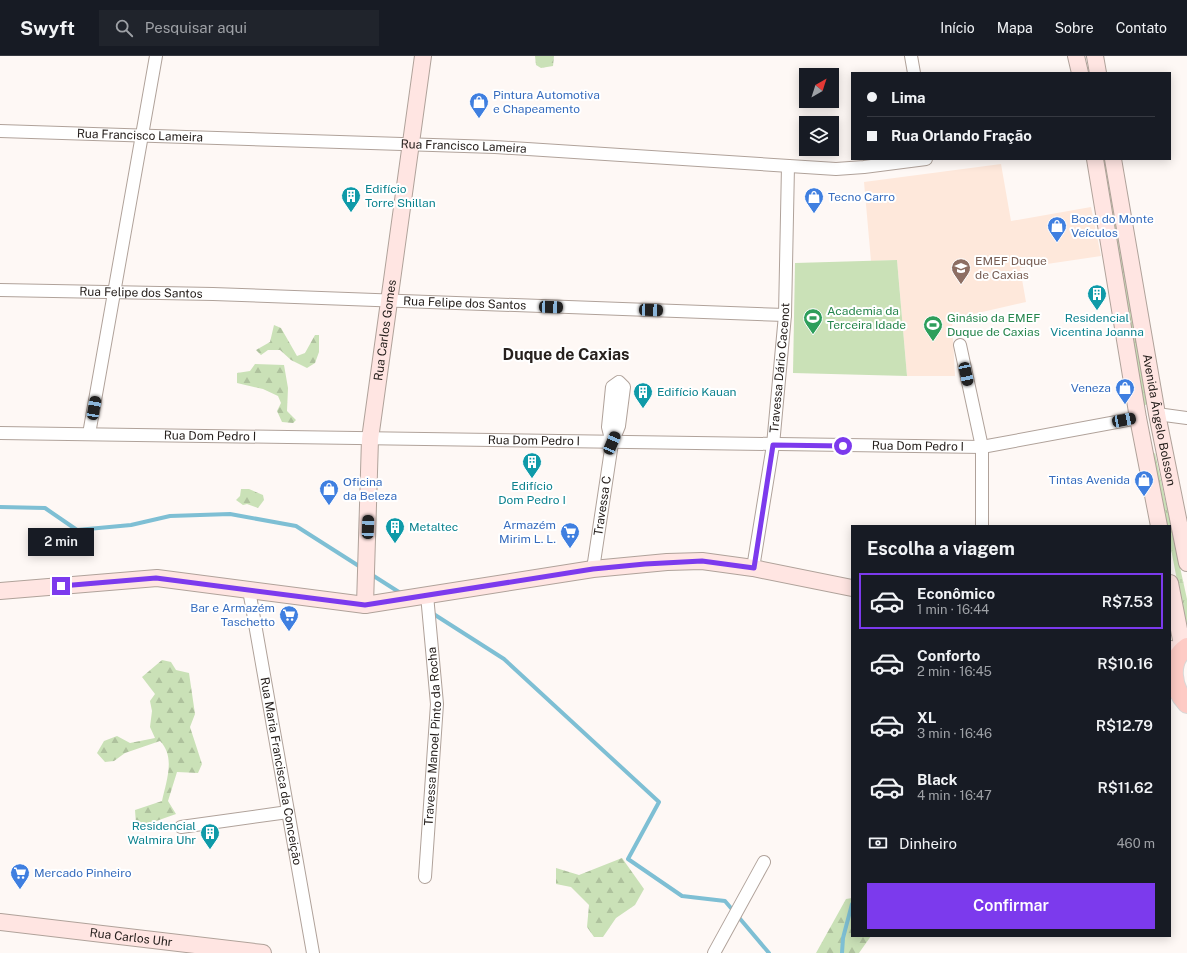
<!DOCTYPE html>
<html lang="pt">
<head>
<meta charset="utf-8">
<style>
  body { margin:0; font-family:"Public Sans",sans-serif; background:#20242c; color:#f1f3f6; height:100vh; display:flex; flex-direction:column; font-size:15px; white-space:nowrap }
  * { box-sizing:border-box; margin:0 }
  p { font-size:13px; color:#9ea1a6 }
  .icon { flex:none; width:22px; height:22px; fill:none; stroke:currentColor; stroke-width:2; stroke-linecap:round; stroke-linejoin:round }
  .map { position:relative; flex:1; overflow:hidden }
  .drawer { position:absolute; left:851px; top:469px; width:320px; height:412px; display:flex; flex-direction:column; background:#171b24; border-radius:0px; box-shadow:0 2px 10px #0003 }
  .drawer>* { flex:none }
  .banner { position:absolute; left:851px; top:16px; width:320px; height:88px; border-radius:0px; box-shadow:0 2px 10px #0003; display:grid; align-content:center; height:88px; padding:0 16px; background:#171b24 }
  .needle { width:26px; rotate:39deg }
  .controls { position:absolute; left:799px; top:12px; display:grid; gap:8px }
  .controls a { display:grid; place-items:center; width:40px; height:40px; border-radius:0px; background:#171b24; box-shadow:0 2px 10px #0003; font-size:20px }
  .end { position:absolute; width:18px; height:18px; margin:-9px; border:5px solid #7c3aed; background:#fff; box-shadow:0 0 0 2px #fff }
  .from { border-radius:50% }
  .bubble { position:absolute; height:28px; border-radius:0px; background:#171b24; box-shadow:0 2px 10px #0003; font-size:13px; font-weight:600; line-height:28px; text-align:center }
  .car { position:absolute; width:12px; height:24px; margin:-12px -6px; border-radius:5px; box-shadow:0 0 3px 1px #0007; background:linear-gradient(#222 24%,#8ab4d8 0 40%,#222 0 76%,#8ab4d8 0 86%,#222 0) }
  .banner b { display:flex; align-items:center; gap:14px; height:38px; font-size:15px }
  .banner b+b { border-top:1px solid #363941 }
  .banner i { width:10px; height:10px; background:#f1f3f6 }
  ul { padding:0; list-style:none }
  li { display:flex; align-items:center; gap:12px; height:56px; margin:0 8px 6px; padding:0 8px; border:2px solid transparent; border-radius:0px }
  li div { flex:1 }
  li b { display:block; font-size:15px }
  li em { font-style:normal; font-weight:600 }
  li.current { border-color:#7c3aed }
  li>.icon { width:36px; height:36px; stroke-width:1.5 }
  h2 { padding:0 16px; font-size:18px; line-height:48px }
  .pay { display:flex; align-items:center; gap:10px; height:44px; padding:0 16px; font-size:15px }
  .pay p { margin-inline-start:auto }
  .cta { display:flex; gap:8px; margin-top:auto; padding:8px 16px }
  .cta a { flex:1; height:46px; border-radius:0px; background:#7c3aed; color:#fff; font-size:16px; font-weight:600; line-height:46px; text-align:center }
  header { display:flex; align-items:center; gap:24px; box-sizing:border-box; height:56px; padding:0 20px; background:#171b24; border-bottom:1px solid #363941 }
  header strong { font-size:19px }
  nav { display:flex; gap:22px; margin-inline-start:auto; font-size:14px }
  .search { width:280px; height:36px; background:#20242c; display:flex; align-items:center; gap:10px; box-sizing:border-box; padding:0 14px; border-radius:0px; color:#9ea1a6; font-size:15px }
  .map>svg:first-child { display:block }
</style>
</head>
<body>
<header>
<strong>Swyft</strong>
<div class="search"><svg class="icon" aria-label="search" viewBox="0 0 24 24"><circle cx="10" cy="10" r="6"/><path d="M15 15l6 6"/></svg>Pesquisar aqui</div>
<nav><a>Início</a><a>Mapa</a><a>Sobre</a><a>Contato</a></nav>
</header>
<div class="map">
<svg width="1187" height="897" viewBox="0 0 1187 897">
  <defs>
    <pattern id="grass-tufts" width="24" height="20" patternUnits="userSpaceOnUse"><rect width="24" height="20" fill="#cae1b7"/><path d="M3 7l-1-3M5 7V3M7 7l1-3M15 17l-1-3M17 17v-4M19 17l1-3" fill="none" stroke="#aec19d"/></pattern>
    <pattern id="forest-firs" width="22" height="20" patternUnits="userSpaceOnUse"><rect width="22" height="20" fill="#cae1b7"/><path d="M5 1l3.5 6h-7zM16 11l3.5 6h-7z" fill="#aec19d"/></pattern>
  </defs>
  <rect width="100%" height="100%" fill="#fef8f5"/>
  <polygon fill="#fee8db" points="1001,108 1011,165 1091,151 1101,200 1020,212 1026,246 952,263 955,320 907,320 897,204 871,205 864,126"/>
  <g fill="url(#grass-tufts)">
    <polygon points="1102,103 1105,103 1147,348 1144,350"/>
    <polygon points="1155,397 1187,543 1187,576 1170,488 1170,470 1166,470 1152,399"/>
  </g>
  <g fill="url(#forest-firs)">
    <polygon points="535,0 554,0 553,10 541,12 536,9"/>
    <polygon points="274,269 281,272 297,300 305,297 315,279 319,279 319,296 315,307 307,312 291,304 280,294 268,294 261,299 256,294 270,286"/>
    <polygon points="255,308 284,309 288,332 287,355 296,364 293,367 282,366 277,355 281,347 278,340 263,333 237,327 237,317 250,315"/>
    <polygon points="241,433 249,433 263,439 264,444 258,452 247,448 243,449 236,444 240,440"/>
    <path d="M162 604 171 606 176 614 189 617 195 658 190 671 202 708 198 717 177 716 168 745 176 758 145 769 136 768 135 754 162 745C166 726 176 701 160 685L125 697 114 705 105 706 97 697 104 685 117 680 130 687 155 682 150 671 152 655 150 645 155 638 142 621Z"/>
    <polygon points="622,802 644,833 635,849 616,862 603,881 594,881 587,871 589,849 571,831 556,828 556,812 579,819"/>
    <polygon points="852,842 852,880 871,880 859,897 816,897 846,843"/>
  </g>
  <polygon fill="#cae1b7" points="897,204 907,320 793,317 795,207"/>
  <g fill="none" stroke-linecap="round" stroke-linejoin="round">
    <g stroke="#7ebfd4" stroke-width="4">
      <polyline points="0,451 45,452 77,474 131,469 170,460 230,458 296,470 362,512"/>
      <polyline points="369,517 402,538"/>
      <polyline points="432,557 504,603 659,746 628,803 682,840 725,845 769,897"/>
      <polyline points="842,897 843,882 852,848"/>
    </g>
    <defs>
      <g id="street">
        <polyline points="911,0 914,17"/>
        <path id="s1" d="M0 75 495 91 836 113 864 111 926 103"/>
        <path id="s2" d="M0 234 213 238 785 259"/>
        <polyline points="960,289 982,391 982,470"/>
        <polyline points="1157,358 1187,362"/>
        <path id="s3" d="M0 377 982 391 1138 362"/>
        <polyline points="89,378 156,0"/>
        <path id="s4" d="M753 512 773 389 785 259 788 110"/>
        <path id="s5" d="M593 513 612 387 619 370 624 331 619 326 612 331 608 371 612 387"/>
        <path id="s6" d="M249 534 313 897"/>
        <polyline points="181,771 288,756"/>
        <path id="s7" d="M425 821 437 648 427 539"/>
        <polyline points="714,897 764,806"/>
      </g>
      <g id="secondary">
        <polyline points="1076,0 1080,17"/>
        <polyline points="1095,0 1098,17"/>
        <polyline points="1095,103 1138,362 1159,470"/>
        <path id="s8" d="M1113 103 1157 358 1187 507"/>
        <polyline points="1170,527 1183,594 1170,593"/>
        <polyline points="0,535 157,522 365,549 593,513 667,506 702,505 753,512 852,532"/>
        <path id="s9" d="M365 549 370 383 423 0"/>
        <path id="s10" d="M0 866 263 897"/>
      </g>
      <path id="primary" d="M1187 591C1167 605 1172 632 1187 648"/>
    </defs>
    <use href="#street" stroke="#b0a29a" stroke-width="14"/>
    <use href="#secondary" stroke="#b0a29a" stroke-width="18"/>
    <use href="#primary" stroke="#d8d7d6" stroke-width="20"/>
    <use href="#street" stroke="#fff" stroke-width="12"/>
    <use href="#secondary" stroke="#ffe5e2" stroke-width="16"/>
    <use href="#primary" stroke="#fecbc5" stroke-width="18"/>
  </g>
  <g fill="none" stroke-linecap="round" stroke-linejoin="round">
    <polyline stroke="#7c3aed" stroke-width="5" points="61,530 156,522 365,549 593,513 645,508 702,505 754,512 773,389 843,390"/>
  </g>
  <defs>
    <symbol id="shop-pin" viewBox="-11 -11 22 30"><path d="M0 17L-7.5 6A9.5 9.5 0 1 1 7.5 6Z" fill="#3f7fe0" stroke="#fff"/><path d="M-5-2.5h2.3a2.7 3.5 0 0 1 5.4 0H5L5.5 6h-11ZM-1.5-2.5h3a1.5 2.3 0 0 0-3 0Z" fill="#fff"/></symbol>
    <symbol id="building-pin" viewBox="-11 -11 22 30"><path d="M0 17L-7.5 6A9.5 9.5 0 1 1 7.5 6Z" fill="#0f9aa8" stroke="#fff"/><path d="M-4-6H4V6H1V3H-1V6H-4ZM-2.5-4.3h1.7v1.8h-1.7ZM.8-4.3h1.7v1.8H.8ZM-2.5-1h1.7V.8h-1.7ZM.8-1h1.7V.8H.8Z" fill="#fff"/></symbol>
    <symbol id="school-pin" viewBox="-11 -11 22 30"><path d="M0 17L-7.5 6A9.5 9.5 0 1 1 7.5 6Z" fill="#8d6e63" stroke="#fff"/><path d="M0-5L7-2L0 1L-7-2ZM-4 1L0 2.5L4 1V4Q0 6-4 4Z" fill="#fff"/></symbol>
    <symbol id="stadium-pin" viewBox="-11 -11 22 30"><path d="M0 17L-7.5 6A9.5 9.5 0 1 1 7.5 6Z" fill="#2e9e5b" stroke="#fff"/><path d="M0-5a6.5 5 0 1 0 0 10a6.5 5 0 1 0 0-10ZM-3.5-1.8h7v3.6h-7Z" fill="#fff"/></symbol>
    <symbol id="supermarket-pin" viewBox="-11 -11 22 30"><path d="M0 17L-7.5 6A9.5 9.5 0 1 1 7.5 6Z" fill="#3f7fe0" stroke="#fff"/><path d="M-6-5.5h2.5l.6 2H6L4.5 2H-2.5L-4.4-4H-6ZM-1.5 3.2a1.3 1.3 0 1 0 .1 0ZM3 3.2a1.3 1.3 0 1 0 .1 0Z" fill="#fff"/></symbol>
  </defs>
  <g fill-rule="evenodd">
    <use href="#shop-pin" x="468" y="35" width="22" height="30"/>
    <use href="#building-pin" x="340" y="129" width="22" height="30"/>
    <use href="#shop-pin" x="803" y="130" width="22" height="30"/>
    <use href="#shop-pin" x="1046" y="159" width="22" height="30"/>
    <use href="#school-pin" x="950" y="201" width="22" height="30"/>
    <use href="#building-pin" x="1086" y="227" width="22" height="30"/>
    <use href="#stadium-pin" x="802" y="251" width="22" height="30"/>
    <use href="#stadium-pin" x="922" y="258" width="22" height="30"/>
    <use href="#shop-pin" x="1114" y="321" width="22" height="30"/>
    <use href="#building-pin" x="632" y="325" width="22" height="30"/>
    <use href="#building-pin" x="521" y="395" width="22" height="30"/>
    <use href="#shop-pin" x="1133" y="413" width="22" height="30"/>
    <use href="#shop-pin" x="318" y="422" width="22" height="30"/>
    <use href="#building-pin" x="384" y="460" width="22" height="30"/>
    <use href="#supermarket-pin" x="559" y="465" width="22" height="30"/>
    <use href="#supermarket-pin" x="278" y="548" width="22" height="30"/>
    <use href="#building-pin" x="199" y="766" width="22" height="30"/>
    <use href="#supermarket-pin" x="9" y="806" width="22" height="30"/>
  </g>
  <g text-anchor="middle" stroke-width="4" stroke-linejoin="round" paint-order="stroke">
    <g font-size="12" fill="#366cbe" stroke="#fff" text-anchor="start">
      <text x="493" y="43">Pintura Automotiva<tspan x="493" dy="14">e Chapeamento</tspan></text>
      <text x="828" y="145">Tecno Carro</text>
      <text x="1071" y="167">Boca do Monte<tspan x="1071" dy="14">Veículos</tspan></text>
      <text x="1111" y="336" text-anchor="end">Veneza</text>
      <text x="1130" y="428" text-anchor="end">Tintas Avenida</text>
      <text x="343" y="430">Oficina<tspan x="343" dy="14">da Beleza</tspan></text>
      <text x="556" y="473" text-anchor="end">Armazém<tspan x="556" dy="14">Mirim L. L.</tspan></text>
      <text x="275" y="556" text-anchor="end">Bar e Armazém<tspan x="275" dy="14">Taschetto</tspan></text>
      <text x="34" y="821">Mercado Pinheiro</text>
    </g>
    <g font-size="12" fill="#27211e" stroke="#fff">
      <text dy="4" stroke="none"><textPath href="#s1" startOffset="140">Rua Francisco Lameira</textPath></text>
      <text dy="4" stroke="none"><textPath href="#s1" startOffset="464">Rua Francisco Lameira</textPath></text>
      <text dy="4" stroke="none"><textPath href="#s2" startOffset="141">Rua Felipe dos Santos</textPath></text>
      <text dy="4" stroke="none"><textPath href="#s2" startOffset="465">Rua Felipe dos Santos</textPath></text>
      <text dy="4" stroke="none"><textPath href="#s9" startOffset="276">Rua Carlos Gomes</textPath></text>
      <text dy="4" stroke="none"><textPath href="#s4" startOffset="202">Travessa Dário Cacenot</textPath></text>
      <text dy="4" stroke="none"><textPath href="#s8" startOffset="265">Avenida Ângelo Bolsson</textPath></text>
      <text dy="4" stroke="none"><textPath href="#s3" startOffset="210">Rua Dom Pedro I</textPath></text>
      <text dy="4" stroke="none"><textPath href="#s3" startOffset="534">Rua Dom Pedro I</textPath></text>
      <text dy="4" stroke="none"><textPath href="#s3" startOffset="918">Rua Dom Pedro I</textPath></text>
      <text dy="4" stroke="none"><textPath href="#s5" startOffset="64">Travessa C</textPath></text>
      <text dy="4" stroke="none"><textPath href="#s7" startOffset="141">Travessa Manoel Pinto da Rocha</textPath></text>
      <text dy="4" stroke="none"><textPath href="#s6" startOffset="184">Rua Maria Francisca da Conceição</textPath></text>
      <text dy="4" stroke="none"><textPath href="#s10" startOffset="132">Rua Carlos Uhr</textPath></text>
    </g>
    <g font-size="12" fill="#0d838f" stroke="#fff" text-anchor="start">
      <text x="365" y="137">Edifício<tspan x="365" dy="14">Torre Shillan</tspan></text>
      <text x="1097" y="266" text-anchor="middle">Residencial<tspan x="1097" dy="14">Vicentina Joanna</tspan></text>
      <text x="657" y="340">Edifício Kauan</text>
      <text x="532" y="434" text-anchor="middle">Edifício<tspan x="532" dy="14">Dom Pedro I</tspan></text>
      <text x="409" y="475">Metaltec</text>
      <text x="196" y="774" text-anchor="end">Residencial<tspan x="196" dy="14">Walmira Uhr</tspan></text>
    </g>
    <g font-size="12" fill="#785e54" stroke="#fff" text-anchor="start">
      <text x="975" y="209">EMEF Duque<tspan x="975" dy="14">de Caxias</tspan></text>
    </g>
    <g font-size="12" fill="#27864d" stroke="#fff" text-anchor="start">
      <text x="827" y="259">Academia da<tspan x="827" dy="14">Terceira Idade</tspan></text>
      <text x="947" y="266">Ginásio da EMEF<tspan x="947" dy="14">Duque de Caxias</tspan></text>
    </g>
    <g font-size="16" font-weight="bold" fill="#27211e" stroke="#fff">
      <text x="566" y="304">Duque de Caxias</text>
    </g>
  </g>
</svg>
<div class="controls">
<a><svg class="needle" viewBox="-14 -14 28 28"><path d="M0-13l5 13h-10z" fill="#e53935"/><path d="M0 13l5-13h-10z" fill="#9ea1a6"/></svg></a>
<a><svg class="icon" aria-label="layers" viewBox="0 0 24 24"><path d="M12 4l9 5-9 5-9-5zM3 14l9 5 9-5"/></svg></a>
</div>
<i class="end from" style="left:843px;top:390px"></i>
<i class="end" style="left:61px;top:530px"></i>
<div class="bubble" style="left:28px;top:472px;width:66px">2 min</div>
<i class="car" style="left:551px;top:251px;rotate:92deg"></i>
<i class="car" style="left:651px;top:254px;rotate:92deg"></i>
<i class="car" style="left:966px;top:318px;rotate:168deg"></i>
<i class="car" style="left:94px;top:352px;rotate:10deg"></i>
<i class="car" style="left:1124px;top:364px;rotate:79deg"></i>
<i class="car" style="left:612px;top:387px;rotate:23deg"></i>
<i class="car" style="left:368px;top:471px;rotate:2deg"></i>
<div class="banner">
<b><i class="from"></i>Lima</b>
<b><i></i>Rua Orlando Fração</b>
</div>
<section class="drawer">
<h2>Escolha a viagem</h2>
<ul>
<li class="current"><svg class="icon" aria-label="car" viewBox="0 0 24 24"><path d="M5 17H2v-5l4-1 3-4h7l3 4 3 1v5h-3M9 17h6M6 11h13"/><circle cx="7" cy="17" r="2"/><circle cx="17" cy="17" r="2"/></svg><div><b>Econômico</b><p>1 min · 16:44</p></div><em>R$7.53</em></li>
<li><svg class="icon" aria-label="car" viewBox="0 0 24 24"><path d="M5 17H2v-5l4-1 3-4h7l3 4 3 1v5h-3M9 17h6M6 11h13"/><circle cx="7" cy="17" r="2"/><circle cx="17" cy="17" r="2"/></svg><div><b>Conforto</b><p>2 min · 16:45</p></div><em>R$10.16</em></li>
<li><svg class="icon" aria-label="car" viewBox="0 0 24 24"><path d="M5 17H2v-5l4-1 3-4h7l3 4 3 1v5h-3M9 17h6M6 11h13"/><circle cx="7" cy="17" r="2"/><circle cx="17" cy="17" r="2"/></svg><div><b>XL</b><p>3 min · 16:46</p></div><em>R$12.79</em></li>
<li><svg class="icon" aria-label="car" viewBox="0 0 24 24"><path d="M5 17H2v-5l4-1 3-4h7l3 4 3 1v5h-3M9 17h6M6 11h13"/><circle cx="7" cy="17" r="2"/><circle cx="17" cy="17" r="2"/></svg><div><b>Black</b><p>4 min · 16:47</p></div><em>R$11.62</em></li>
</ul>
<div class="pay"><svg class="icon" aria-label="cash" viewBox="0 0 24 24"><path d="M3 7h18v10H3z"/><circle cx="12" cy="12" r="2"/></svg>Dinheiro<p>460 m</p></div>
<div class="cta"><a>Confirmar</a></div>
</section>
</div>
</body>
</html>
